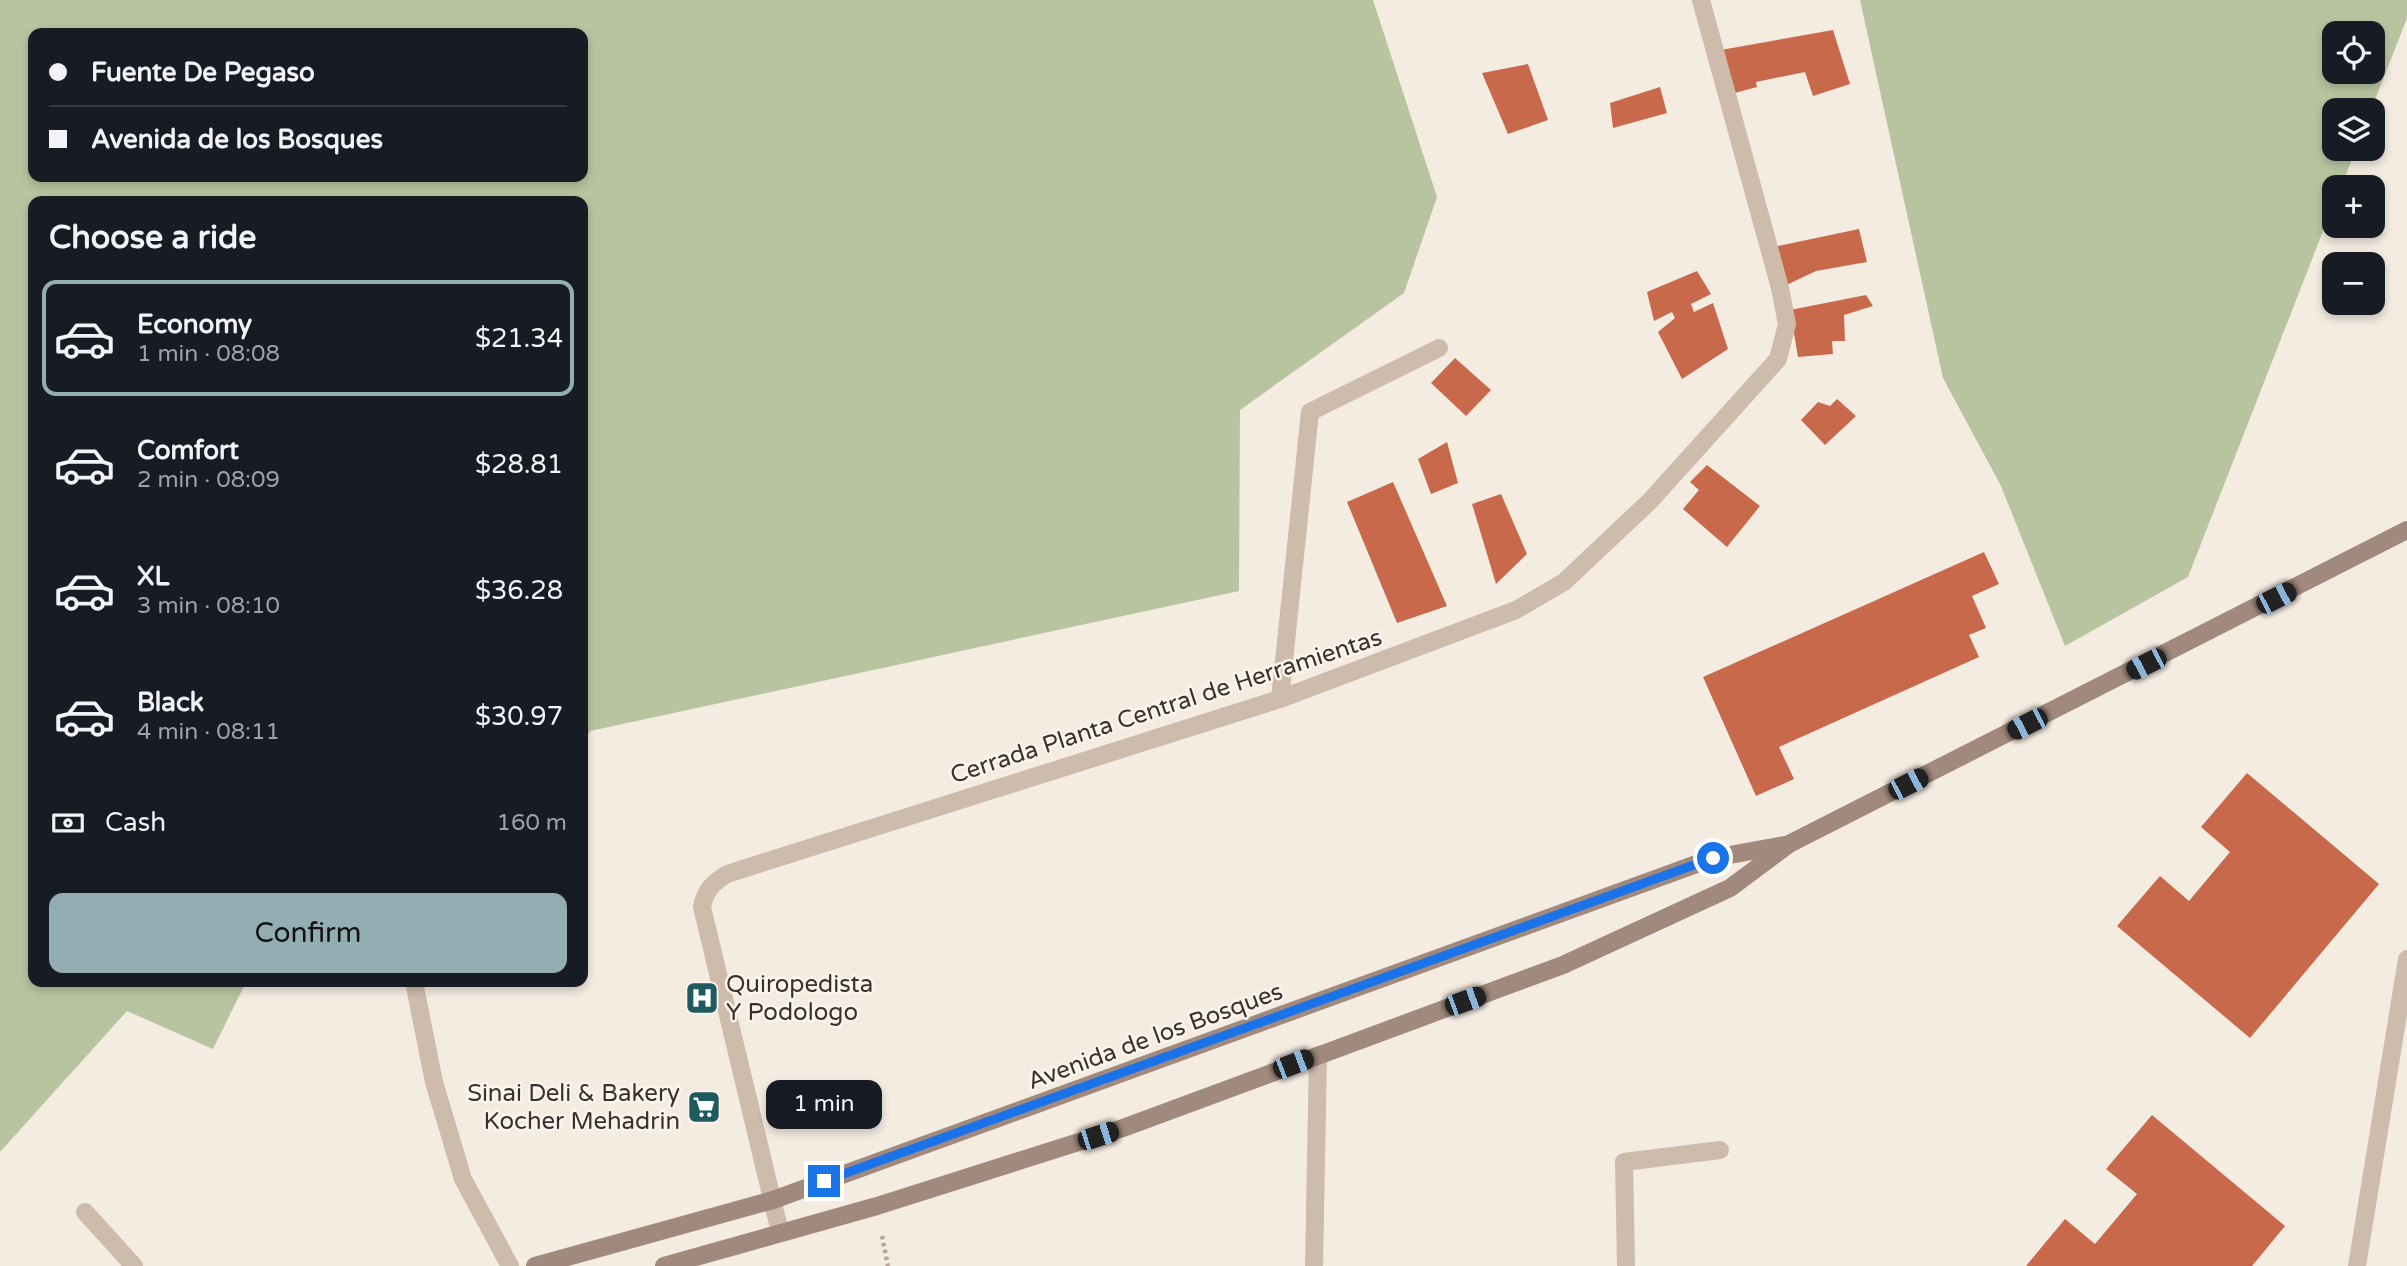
<!DOCTYPE html>
<html lang="en">
<head>
<meta charset="utf-8">
<style>
  body { margin:0; font-family:"Varela Round",sans-serif; background:#20242c; color:#f1f3f6; height:100vh; display:flex; flex-direction:column; font-size:26px; white-space:nowrap }
  * { box-sizing:border-box; margin:0 }
  p { font-size:23px; color:#9ea1a6 }
  .icon { flex:none; width:38px; height:38px; fill:none; stroke:currentColor; stroke-width:2; stroke-linecap:round; stroke-linejoin:round }
  .map { position:relative; flex:1; overflow:hidden }
  .details { position:absolute; left:28px; top:196px; width:560px; height:791px; display:flex; flex-direction:column; background:#171b24; border-radius:14px; box-shadow:0 4px 10px #0003 }
  .details>* { flex:none }
  .banner { position:absolute; left:28px; top:28px; width:560px; height:154px; border-radius:14px; box-shadow:0 4px 10px #0003; display:grid; align-content:center; height:154px; padding:0 21px; background:#171b24 }
  .buttons { position:absolute; left:2322px; top:21px; display:grid; gap:14px }
  .buttons a { display:grid; place-items:center; width:63px; height:63px; border-radius:14px; background:#171b24; box-shadow:0 4px 10px #0003; font-size:35px }
  .end { position:absolute; width:32px; height:32px; margin:-16px; border:9px solid #1a73e8; background:#fff; box-shadow:0 0 0 4px #fff }
  .from { border-radius:50% }
  .bubble { position:absolute; height:49px; border-radius:14px; background:#171b24; box-shadow:0 4px 10px #0003; font-size:23px; font-weight:600; line-height:49px; text-align:center }
  .car { position:absolute; width:21px; height:42px; margin:-21px -10px; border-radius:9px; box-shadow:0 0 5px 2px #0007; background:linear-gradient(#222 24%,#8ab4d8 0 40%,#222 0 76%,#8ab4d8 0 86%,#222 0) }
  .banner b { display:flex; align-items:center; gap:24px; height:66px; font-size:26px }
  .banner b+b { border-top:2px solid #363941 }
  .banner i { width:18px; height:18px; background:#f1f3f6 }
  ul { padding:0; list-style:none }
  li { display:flex; align-items:center; gap:21px; height:116px; margin:0 14px 10px; padding:0 7px; border:4px solid transparent; border-radius:14px }
  li div { flex:1 }
  li b { display:block; font-size:26px }
  li em { font-style:normal; font-weight:600 }
  li.on { border-color:#92aeb2 }
  li>.icon { width:63px; height:63px; stroke-width:1.5 }
  h2 { padding:0 21px; font-size:32px; line-height:84px }
  .pay { display:flex; align-items:center; gap:18px; height:77px; padding:0 21px; font-size:26px }
  .pay p { margin-inline-start:auto }
  .button { display:flex; gap:14px; margin-top:auto; padding:14px 21px }
  .button a { flex:1; height:80px; border-radius:14px; background:#92aeb2; color:#111; font-size:28px; font-weight:600; line-height:80px; text-align:center }
  .map>svg:first-child { display:block }
</style>
</head>
<body>
<div class="map">
<svg width="2407" height="1266" viewBox="0 0 2407 1266">
  <rect width="100%" height="100%" fill="#f4ebe1"/>
  <g fill="#b8c4a0" fill-rule="evenodd">
    <path d="M0 0H1373L1437 197 1404 293 1240 410 1239 591 590 731 583 744V201H33V982H246L213 1049 127 1011 0 1152ZM33 33H583V177H33Z"/>
    <path d="M1860 0H2407V18L2371 110H2334V149H2356L2341 187H2334V203L2188 577 2065 646 2001 486 1943 378ZM2334 33H2373V72H2334Z"/>
  </g>
  <g fill="#c8694b">
    <polygon points="1833,30 1850,84 1813,96 1805,72 1756,82 1757,87 1727,95 1715,51"/>
    <polygon points="1528,64 1548,120 1508,134 1482,73"/>
    <polygon points="1660,87 1667,113 1613,128 1610,103"/>
    <polygon points="1859,229 1867,262 1816,271 1780,288 1769,248"/>
    <polygon points="1697,271 1711,294 1691,304 1694,312 1713,303 1728,349 1682,379 1658,332 1675,318 1672,312 1654,321 1647,292"/>
    <polygon points="1866,295 1873,306 1844,315 1845,341 1832,341 1833,354 1798,357 1790,310"/>
    <polygon points="1455,358 1491,390 1466,416 1431,383"/>
    <polygon points="1837,399 1856,416 1825,445 1801,420 1818,402 1830,406"/>
    <polygon points="1447,442 1458,483 1431,494 1418,459"/>
    <polygon points="1707,465 1760,506 1727,547 1683,509 1699,490 1690,482"/>
    <polygon points="1393,482 1447,606 1397,623 1347,502"/>
    <polygon points="1501,494 1527,554 1496,584 1472,504"/>
    <polygon points="1984,552 1999,584 1972,596 1986,628 1969,635 1979,657 1779,747 1794,779 1756,796 1703,677"/>
    <polygon points="2247,773 2379,884 2250,1038 2117,926 2160,876 2189,901 2230,852 2201,827"/>
    <polygon points="2152,1115 2285,1226 2252,1266 2026,1266 2065,1219 2095,1244 2137,1194 2106,1169"/>
  </g>
  <g fill="none" stroke-linecap="round" stroke-linejoin="round">
    <polyline stroke="#b9a596" stroke-width="4.5" stroke-dasharray="3.5 3.5" stroke-linecap="butt" points="882,1236 888,1266"/>
    <polyline stroke="#cdbbac" stroke-width="18" points="2357,1266 2407,959"/>
    <g stroke="#cdbbac" stroke-width="18">
      <polyline points="1280,699 1310,412 1439,348"/>
      <polyline points="414,982 434,1082 463,1179 510,1266"/>
      <polyline points="85,1212 134,1266"/>
      <path d="M780 1232 702 907C705 890 713 883 727 874L1280 699 1516 610 1564 582 1650 501 1778 359 1787 324 1780 288 1701 0"/>
      <polyline points="1314,1266 1318,1055"/>
      <polyline points="1626,1266 1624,1162 1720,1150"/>
    </g>
    <g stroke="#a18a7d" stroke-width="18">
      <polyline points="535,1266 773,1200 1713,858 1785,845"/>
      <polyline points="664,1266 877,1206 1123,1128 1563,965 1730,888 1789,844 2407,530"/>
    </g>
  </g>
  <g fill="none" stroke-linecap="round" stroke-linejoin="round">
    <polyline stroke="#1a73e8" stroke-width="9" points="824,1181 1713,858"/>
  </g>
  <defs>
    <symbol id="hospital-square" viewBox="-11 -11 22 22"><rect x="-9" y="-9" width="18" height="18" rx="4" fill="#1f5a5e" stroke="#fbf5ee"/><path d="M-5-5h3v3.5h4V-5h3V5h-3V1.5h-4V5h-3Z" fill="#fff"/></symbol>
    <symbol id="supermarket-square" viewBox="-11 -11 22 22"><rect x="-9" y="-9" width="18" height="18" rx="4" fill="#1f5a5e" stroke="#fbf5ee"/><path d="M-6-5.5h2.5l.6 2H6L4.5 2H-2.5L-4.4-4H-6ZM-1.5 3.2a1.3 1.3 0 1 0 .1 0ZM3 3.2a1.3 1.3 0 1 0 .1 0Z" fill="#fff"/></symbol>
  </defs>
  <g fill-rule="evenodd">
    <use href="#hospital-square" x="683" y="979" width="38" height="38"/>
    <use href="#supermarket-square" x="685" y="1088" width="38" height="38"/>
  </g>
  <g text-anchor="middle" stroke-width="5" stroke-linejoin="round" paint-order="stroke">
    <g font-size="24" fill="#3b302b" stroke="#fbf5ee">
      <text transform="translate(1166 706) rotate(-18)" y="8">Cerrada Planta Central de Herramientas</text>
      <text transform="translate(1155 1036) rotate(-20)" y="8">Avenida de los Bosques</text>
    </g>
    <g font-size="24" fill="#3b302b" stroke="#fbf5ee" text-anchor="start">
      <text x="726" y="992">Quiropedista<tspan x="726" dy="28">Y Podologo</tspan></text>
      <text x="680" y="1101" text-anchor="end">Sinai Deli &amp; Bakery<tspan x="680" dy="28">Kocher Mehadrin</tspan></text>
    </g>
  </g>
</svg>
<div class="buttons">
<a><svg class="icon" aria-label="locate" viewBox="0 0 24 24"><circle cx="12" cy="12" r="6"/><path d="M12 2v4M12 18v4M2 12h4M18 12h4"/></svg></a>
<a><svg class="icon" aria-label="layers" viewBox="0 0 24 24"><path d="M12 4l9 5-9 5-9-5zM3 14l9 5 9-5"/></svg></a>
<a>+</a>
<a>−</a>
</div>
<i class="end from" style="left:1713px;top:858px"></i>
<i class="end" style="left:824px;top:1181px"></i>
<div class="bubble" style="left:766px;top:1080px;width:116px">1 min</div>
<i class="car" style="left:2276px;top:598px;rotate:63deg"></i>
<i class="car" style="left:2146px;top:664px;rotate:243deg"></i>
<i class="car" style="left:2027px;top:724px;rotate:243deg"></i>
<i class="car" style="left:1908px;top:784px;rotate:63deg"></i>
<i class="car" style="left:1465px;top:1001px;rotate:70deg"></i>
<i class="car" style="left:1293px;top:1064px;rotate:69deg"></i>
<i class="car" style="left:1098px;top:1136px;rotate:72deg"></i>
<div class="banner">
<b><i class="from"></i>Fuente De Pegaso</b>
<b><i></i>Avenida de los Bosques</b>
</div>
<section class="details">
<h2>Choose a ride</h2>
<ul>
<li class="on"><svg class="icon" aria-label="car" viewBox="0 0 24 24"><path d="M5 17H2v-5l4-1 3-4h7l3 4 3 1v5h-3M9 17h6M6 11h13"/><circle cx="7" cy="17" r="2"/><circle cx="17" cy="17" r="2"/></svg><div><b>Economy</b><p>1 min · 08:08</p></div><em>$21.34</em></li>
<li><svg class="icon" aria-label="car" viewBox="0 0 24 24"><path d="M5 17H2v-5l4-1 3-4h7l3 4 3 1v5h-3M9 17h6M6 11h13"/><circle cx="7" cy="17" r="2"/><circle cx="17" cy="17" r="2"/></svg><div><b>Comfort</b><p>2 min · 08:09</p></div><em>$28.81</em></li>
<li><svg class="icon" aria-label="car" viewBox="0 0 24 24"><path d="M5 17H2v-5l4-1 3-4h7l3 4 3 1v5h-3M9 17h6M6 11h13"/><circle cx="7" cy="17" r="2"/><circle cx="17" cy="17" r="2"/></svg><div><b>XL</b><p>3 min · 08:10</p></div><em>$36.28</em></li>
<li><svg class="icon" aria-label="car" viewBox="0 0 24 24"><path d="M5 17H2v-5l4-1 3-4h7l3 4 3 1v5h-3M9 17h6M6 11h13"/><circle cx="7" cy="17" r="2"/><circle cx="17" cy="17" r="2"/></svg><div><b>Black</b><p>4 min · 08:11</p></div><em>$30.97</em></li>
</ul>
<div class="pay"><svg class="icon" aria-label="cash" viewBox="0 0 24 24"><path d="M3 7h18v10H3z"/><circle cx="12" cy="12" r="2"/></svg>Cash<p>160 m</p></div>
<div class="button"><a>Confirm</a></div>
</section>
</div>
</body>
</html>
